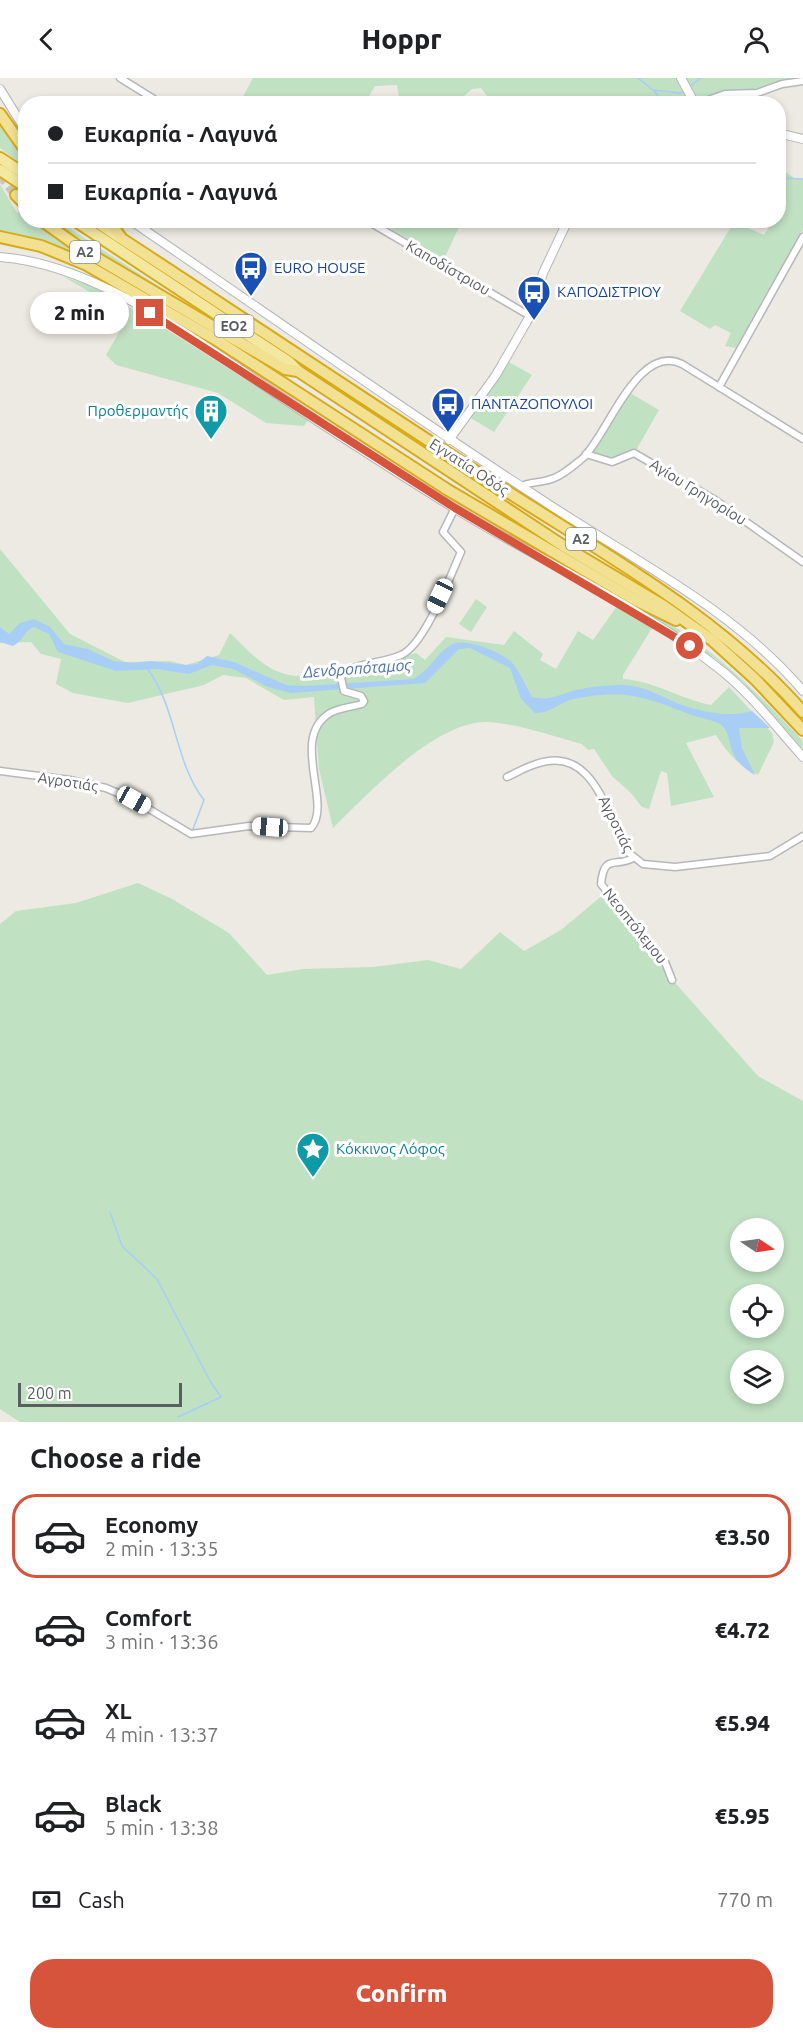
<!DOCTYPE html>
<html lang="en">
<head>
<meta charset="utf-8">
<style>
  body { margin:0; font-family:Ubuntu,sans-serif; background:#f2f2f2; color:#202124; height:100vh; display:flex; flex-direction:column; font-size:22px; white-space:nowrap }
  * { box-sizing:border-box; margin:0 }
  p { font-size:20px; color:#757577 }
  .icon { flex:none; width:33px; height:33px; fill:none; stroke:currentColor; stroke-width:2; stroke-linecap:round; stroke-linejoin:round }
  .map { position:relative; height:1344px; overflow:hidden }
  .side { display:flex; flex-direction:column; background:#fff; flex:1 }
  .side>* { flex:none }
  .banner { position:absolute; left:18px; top:18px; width:768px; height:132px; border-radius:24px; box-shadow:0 3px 9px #0003; display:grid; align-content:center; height:132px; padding:0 30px; background:#fff }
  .needle { width:39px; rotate:103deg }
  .controls { position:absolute; left:730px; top:1140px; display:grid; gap:12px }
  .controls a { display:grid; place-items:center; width:54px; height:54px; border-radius:50%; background:#fff; box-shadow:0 3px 9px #0003; font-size:30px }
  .scale { position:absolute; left:18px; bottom:15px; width:164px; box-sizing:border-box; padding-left:6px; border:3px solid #5a5d61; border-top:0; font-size:16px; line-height:21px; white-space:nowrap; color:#5a5d61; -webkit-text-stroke:4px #fff; paint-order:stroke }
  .end { position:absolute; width:27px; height:27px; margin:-14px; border:8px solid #d7543c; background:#fff; box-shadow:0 0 0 3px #fff }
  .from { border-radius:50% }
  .bubble { position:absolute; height:42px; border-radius:21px; background:#fff; box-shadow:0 3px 9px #0003; font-size:20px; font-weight:800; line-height:42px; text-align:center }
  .car { position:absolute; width:18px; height:36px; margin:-18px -9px; border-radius:8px; box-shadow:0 0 4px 2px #0007; background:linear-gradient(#fff 24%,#345 0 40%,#fff 0 76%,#345 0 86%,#fff 0) }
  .banner b { display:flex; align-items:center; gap:21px; height:57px; font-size:22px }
  .banner b+b { border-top:2px solid #e0e0e0 }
  .banner i { width:15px; height:15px; background:#202124 }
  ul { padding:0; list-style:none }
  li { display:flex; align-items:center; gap:18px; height:84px; margin:0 12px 9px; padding:0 18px; border:3px solid transparent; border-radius:24px }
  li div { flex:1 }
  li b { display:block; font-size:22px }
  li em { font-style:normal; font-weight:800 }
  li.active { border-color:#d7543c }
  li>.icon { width:54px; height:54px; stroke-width:1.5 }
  h2 { padding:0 30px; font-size:27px; line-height:72px }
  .pay { display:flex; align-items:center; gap:15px; height:66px; padding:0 30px; font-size:22px }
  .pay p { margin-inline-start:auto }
  .cta { display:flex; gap:12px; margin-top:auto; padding:12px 30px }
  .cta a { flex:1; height:69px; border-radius:24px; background:#d7543c; color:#fff; font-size:24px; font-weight:800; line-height:69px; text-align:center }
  header { display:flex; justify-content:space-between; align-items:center; height:78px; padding:0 30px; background:#fff; font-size:27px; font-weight:800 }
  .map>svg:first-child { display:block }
</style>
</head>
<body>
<header><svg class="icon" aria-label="back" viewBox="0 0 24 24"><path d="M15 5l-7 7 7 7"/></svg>Hoppr<svg class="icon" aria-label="person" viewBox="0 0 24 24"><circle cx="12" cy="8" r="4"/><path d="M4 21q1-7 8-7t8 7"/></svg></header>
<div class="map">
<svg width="803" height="1344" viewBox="0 0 803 1344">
  <rect width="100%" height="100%" fill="#eceae2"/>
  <g fill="#c1e1c3" fill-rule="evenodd">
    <polygon points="253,0 792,0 791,3 716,19 701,26 492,25 481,10 472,11 463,19 463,25 400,25 397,7 375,8 365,25 239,26"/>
    <polygon points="0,45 25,82 25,89 0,70"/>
    <polygon points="779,90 796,101 803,101 803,152 736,270 725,268 731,255 715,247 710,251 680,233 734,144 764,157 773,143 778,142 779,134 783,127 779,125"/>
    <polygon points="0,106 17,135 23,131 26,142 35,143 83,177 81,180 51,166 0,155"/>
    <polygon points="46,143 58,143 186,226 102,180"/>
    <polygon points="377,143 453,143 451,146 459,149 444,181"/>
    <polygon points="64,199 94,209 147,239 309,341 304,348 266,345 218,315 116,287 106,277 129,237"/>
    <polygon points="507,283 532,297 494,354 469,339"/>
    <polygon points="630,315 659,332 635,374 623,375 615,384 602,381 591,373"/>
    <path d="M439 409 686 556C730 587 765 623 802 662L803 671 743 604 716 581 571 491 436 412Z"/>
    <path d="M0 471 70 556 125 584 170 583 186 587 219 577 230 555C251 575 269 598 300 598 317 598 329 594 346 600L359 592 416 575 425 582 446 559 504 567 514 553 543 576 540 582 556 591 578 553 593 562 617 528 652 550 623 597V601C655 603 680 621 711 627L729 609 772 655 774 664 758 697C738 687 728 676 716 657L686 665 714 719 671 728 667 695 661 693 649 731 642 729 630 714 612 698 594 671 588 672 582 666C552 658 520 646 488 644 436 642 368 716 333 750L319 691 314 619 284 622 246 600 223 597 204 607 128 625 73 615 56 606 61 581 41 576 31 564 0 565Z"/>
    <polygon points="476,521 487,529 471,554 459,546"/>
    <path d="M138 805 172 821 229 855 267 897 303 891 373 889 428 882 461 891 500 854 524 873 561 852 604 816 677 907 758 998 803 1023V1344H20L0 1331V846L16 833 76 825ZM741 1150H774V1184H741ZM741 1216H774V1250H741ZM741 1282H774V1316H741Z"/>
  </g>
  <path fill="#a8cef6" d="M34 541 50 549 64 566 88 571 113 583 133 585 151 583 186 587 197 586 207 578 234 584 286 607 306 608 413 601C430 593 436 575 451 567 464 558 505 575 514 587 521 596 526 609 532 619 548 623 557 618 572 613 588 609 606 607 623 607 645 608 660 618 679 626 701 634 729 640 752 633L770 650H739L742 670 755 697C749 694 739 686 735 679 729 669 730 652 720 646 711 641 698 640 689 636 643 618 624 611 573 621 559 625 551 635 535 635L521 621 510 590 470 570 459 571 425 605 291 615 268 609 233 591 212 587 189 596 157 591 116 593 58 574 49 556 34 549C26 551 22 564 13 568L0 564V549L9 556 20 545Z"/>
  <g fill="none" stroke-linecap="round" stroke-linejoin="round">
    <g stroke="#a8cef6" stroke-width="1.5">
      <polyline points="638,0 653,12 680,15 684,13"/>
      <polyline points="690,8 701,0"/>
      <polyline points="654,12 663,26"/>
      <polyline points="778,100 803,101"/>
      <path d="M147 590C177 630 174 683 204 722L193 751"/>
      <polyline points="110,1134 122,1168 157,1201 210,1303 221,1319 178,1339"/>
    </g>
    <polyline stroke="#c8c7c2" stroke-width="10" stroke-dasharray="10 5" stroke-linecap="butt" points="0,96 16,117"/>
    <defs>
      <g id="minor">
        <polyline points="120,0 162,26"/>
        <polyline points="697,26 725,16 757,15 782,6 803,3"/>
        <polyline points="366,142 530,238"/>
        <polyline points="719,309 803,159"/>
        <polyline points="586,376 612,384 634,375 715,422 803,484"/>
        <path d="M521 408C530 404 538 405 548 402 561 399 573 388 583 380 608 356 638 264 682 286L803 361"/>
        <path d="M0 693 70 702 106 710 134 722 191 756 249 748 311 750C333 726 289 660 330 635 339 630 352 629 362 626L364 623 361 618 344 613 341 600 344 594C362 584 383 585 401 577 425 567 450 498 461 474L443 454 455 430"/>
        <path d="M507 699C516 695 526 689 536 686 595 665 607 741 629 775L643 786 675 789 770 778 803 758"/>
        <path d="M633 780C615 790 604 775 601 806L665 884 672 902"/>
      </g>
      <g id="tertiary">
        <polyline points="681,0 695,26"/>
        <polyline points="0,11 26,53"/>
        <polyline points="778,55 803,61"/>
        <path d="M130 142C265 234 399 329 536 418 627 479 732 529 803 613"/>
        <path d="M0 179C96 186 194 261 272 313 332 353 393 392 454 430 541 483 637 526 717 589 751 615 775 648 803 679"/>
        <polyline points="449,362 496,297 530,238 543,195 568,142"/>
      </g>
      <g id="trunk">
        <polyline points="0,80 26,97"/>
        <polyline points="0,92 26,109"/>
        <polyline points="74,142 289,284 298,293"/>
        <polyline points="94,142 119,159"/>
      </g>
      <g id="motorway">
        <polyline points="0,36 26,73"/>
        <polyline points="16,117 26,127"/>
        <polyline points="41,142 83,172 285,291 298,293 565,469 664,528 712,562 755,601 803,652"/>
        <path d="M108 142 122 161C246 242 369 325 494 405 602 475 718 537 803 634"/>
        <polyline points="0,159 41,168 85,186 218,263 448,412 635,522 676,542"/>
      </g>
    </defs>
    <use href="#minor" stroke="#b5b7bb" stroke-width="9"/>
    <use href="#tertiary" stroke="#b5b7bb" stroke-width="10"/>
    <use href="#trunk" stroke="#d8aa16" stroke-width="14"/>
    <use href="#motorway" stroke="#d8aa16" stroke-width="14"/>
    <use href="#minor" stroke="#fff" stroke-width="6"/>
    <use href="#tertiary" stroke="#fff" stroke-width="8"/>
    <use href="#trunk" stroke="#f4e8a0" stroke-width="10"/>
    <use href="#motorway" stroke="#f2e193" stroke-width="10"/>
  </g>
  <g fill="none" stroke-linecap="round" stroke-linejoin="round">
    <polyline stroke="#d7543c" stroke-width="8" points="150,235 455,430 690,568"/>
  </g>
  <defs>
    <symbol id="bus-pin" viewBox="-11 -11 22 30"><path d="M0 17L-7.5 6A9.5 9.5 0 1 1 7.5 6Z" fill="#1a4fb4" stroke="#fff"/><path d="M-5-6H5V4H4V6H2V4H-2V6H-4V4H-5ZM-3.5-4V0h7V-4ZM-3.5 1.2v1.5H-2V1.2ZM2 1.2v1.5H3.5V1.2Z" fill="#fff"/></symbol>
    <symbol id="building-pin" viewBox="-11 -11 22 30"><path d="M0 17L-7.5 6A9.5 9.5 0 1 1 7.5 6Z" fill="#0f9aa8" stroke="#fff"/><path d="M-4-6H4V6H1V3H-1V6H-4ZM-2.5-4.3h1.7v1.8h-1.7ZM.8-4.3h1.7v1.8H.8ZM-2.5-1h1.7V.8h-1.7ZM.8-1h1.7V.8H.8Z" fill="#fff"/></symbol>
    <symbol id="sight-pin" viewBox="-11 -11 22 30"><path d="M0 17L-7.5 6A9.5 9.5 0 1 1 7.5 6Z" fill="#0f9aa8" stroke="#fff"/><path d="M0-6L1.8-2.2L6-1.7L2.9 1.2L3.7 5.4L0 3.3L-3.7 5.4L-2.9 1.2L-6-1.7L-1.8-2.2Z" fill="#fff"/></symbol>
  </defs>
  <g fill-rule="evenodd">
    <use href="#bus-pin" x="232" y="171" width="38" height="52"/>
    <use href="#bus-pin" x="515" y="195" width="38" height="52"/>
    <use href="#bus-pin" x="429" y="307" width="38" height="52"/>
    <use href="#building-pin" x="192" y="314" width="38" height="52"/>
    <use href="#sight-pin" x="294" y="1052" width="38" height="52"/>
  </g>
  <g text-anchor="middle" stroke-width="6" stroke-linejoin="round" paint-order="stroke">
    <g fill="#fff" stroke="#8c8e90" stroke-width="1.5">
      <rect x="70" y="163" width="30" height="22" rx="4.5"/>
      <rect x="214.5" y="237" width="39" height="22" rx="4.5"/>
      <rect x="566" y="450" width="30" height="22" rx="4.5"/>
    </g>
    <g font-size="14" font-weight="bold" fill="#5a5d61">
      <text x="85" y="179">Α2</text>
      <text x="234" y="253">ΕΟ2</text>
      <text x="581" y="466">Α2</text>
    </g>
    <g font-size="15" fill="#164399" stroke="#fff" text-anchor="start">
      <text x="274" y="195">EURO HOUSE</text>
      <text x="557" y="219">ΚΑΠΟΔΙΣΤΡΙΟΥ</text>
      <text x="471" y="331">ΠΑΝΤΑΖΟΠΟΥΛΟΙ</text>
    </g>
    <g font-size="15" fill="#5a5d61" stroke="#fff">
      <text transform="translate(448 190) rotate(30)" y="5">Καποδίστριου</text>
      <text transform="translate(469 389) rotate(33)" y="5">Εγνατία Οδός</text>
      <text transform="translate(698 414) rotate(32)" y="5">Αγίου Γρηγορίου</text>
      <text transform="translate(68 704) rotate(9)" y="5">Αγροτιάς</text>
      <text transform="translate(616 746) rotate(64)" y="5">Αγροτιάς</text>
      <text transform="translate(635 848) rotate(51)" y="5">Νεοπτόλεμου</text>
    </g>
    <g font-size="15" fill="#0d838f" stroke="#fff" text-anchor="end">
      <text x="188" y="338">Προθερμαντής</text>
      <text x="336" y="1076" text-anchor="start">Κόκκινος Λόφος</text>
    </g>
    <g font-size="16" font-style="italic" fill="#4a74ae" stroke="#fff">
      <text transform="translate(357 590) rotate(-4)" y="6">Δενδροπόταμος</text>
    </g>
  </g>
</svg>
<div class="controls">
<a><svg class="needle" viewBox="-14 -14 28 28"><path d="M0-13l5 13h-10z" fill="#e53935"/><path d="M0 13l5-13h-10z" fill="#757577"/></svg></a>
<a><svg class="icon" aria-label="locate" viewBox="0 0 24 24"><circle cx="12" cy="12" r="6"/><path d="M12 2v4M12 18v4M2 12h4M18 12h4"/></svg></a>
<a><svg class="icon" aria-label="layers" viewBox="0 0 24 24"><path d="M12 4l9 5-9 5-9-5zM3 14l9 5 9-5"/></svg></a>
</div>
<div class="scale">200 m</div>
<i class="end from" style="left:690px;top:568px"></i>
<i class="end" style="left:150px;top:235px"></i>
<div class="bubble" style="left:30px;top:214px;width:99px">2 min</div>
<i class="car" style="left:440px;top:518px;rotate:205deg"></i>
<i class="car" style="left:134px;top:722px;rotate:119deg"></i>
<i class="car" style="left:270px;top:749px;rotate:274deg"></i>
<div class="banner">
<b><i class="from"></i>Ευκαρπία - Λαγυνά</b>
<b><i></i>Ευκαρπία - Λαγυνά</b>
</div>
</div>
<section class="side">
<h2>Choose a ride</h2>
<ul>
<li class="active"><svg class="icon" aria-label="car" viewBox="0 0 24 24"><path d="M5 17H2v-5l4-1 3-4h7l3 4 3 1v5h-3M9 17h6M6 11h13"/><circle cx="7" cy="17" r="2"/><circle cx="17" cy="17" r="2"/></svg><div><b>Economy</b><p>2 min · 13:35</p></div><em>€3.50</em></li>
<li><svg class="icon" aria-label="car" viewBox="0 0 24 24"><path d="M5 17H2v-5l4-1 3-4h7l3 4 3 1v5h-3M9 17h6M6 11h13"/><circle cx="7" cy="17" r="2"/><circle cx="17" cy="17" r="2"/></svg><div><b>Comfort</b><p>3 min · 13:36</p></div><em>€4.72</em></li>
<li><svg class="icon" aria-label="car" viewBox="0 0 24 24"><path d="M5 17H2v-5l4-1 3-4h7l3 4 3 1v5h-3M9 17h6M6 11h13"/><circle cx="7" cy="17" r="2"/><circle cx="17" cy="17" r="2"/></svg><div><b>XL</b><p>4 min · 13:37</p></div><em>€5.94</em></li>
<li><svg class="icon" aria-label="car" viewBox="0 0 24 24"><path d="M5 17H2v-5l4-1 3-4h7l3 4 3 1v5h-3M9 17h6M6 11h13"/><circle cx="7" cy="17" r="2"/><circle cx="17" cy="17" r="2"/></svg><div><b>Black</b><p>5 min · 13:38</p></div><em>€5.95</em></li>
</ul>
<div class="pay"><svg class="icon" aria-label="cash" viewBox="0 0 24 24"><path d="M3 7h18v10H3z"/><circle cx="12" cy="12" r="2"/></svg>Cash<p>770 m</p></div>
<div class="cta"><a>Confirm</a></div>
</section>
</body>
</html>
